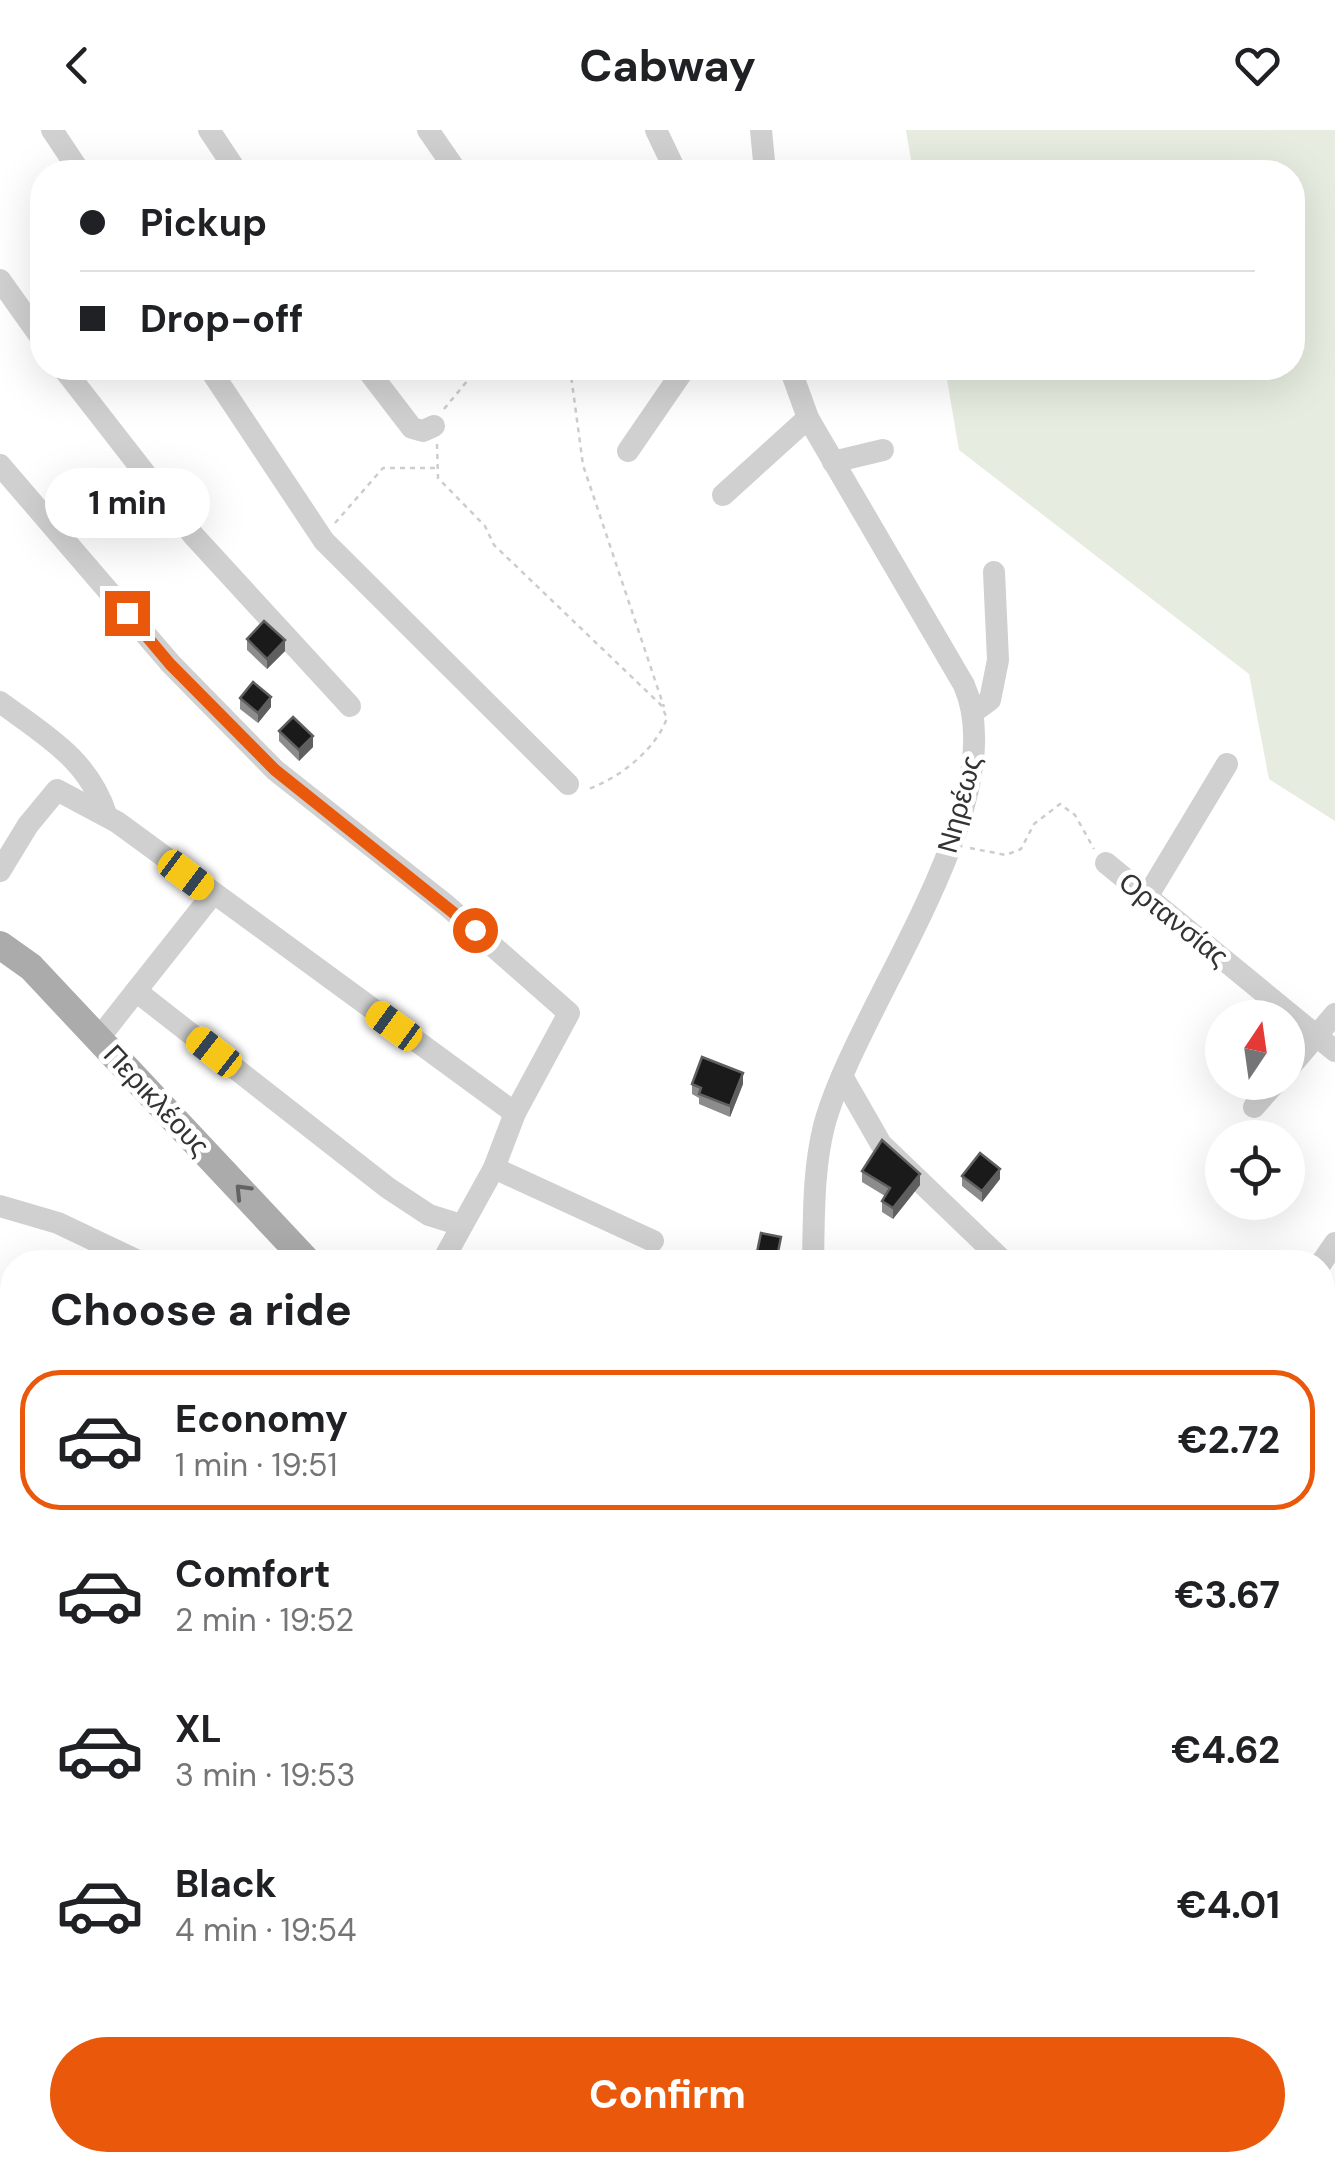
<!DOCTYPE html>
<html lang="en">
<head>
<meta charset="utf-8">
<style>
  body { margin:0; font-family:"DM Sans",sans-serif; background:#f6f6f6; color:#202124; height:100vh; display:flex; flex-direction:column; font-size:38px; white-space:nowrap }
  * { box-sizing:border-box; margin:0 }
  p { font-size:32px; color:#757577 }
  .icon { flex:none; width:55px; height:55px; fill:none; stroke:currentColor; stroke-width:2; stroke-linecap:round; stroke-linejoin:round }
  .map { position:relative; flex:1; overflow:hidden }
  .sheet { position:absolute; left:0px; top:1120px; width:1335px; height:922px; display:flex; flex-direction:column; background:#fff; border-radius:40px 40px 0 0; box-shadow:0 10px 40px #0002 }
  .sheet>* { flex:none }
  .banner { position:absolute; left:30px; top:30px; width:1275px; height:220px; border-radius:40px; box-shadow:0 10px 40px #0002; display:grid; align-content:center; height:220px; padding:0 50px; background:#fff }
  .needle { width:65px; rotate:13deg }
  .tools { position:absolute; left:1205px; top:870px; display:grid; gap:20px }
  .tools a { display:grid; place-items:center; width:100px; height:100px; border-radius:50%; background:#fff; box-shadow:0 10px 40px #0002; font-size:50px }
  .end { position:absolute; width:45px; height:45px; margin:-22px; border:12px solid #ea580c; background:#fff; box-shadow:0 0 0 5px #fff }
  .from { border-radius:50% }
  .bubble { position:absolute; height:70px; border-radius:35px; background:#fff; box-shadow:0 10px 40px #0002; font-size:32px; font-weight:700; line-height:70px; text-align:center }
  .car { position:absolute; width:30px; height:60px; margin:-30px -15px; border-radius:12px; box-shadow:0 0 8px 2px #0007; background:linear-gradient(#f5c518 24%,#345 0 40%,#f5c518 0 76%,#345 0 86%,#f5c518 0) }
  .banner b { display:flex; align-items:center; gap:35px; height:95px; font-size:38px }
  .banner b+b { border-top:2px solid #e0e0e0 }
  .banner i { width:25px; height:25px; background:#202124 }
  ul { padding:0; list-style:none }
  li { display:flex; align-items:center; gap:30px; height:140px; margin:0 20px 15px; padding:0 30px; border:5px solid transparent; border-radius:40px }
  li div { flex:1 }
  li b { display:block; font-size:38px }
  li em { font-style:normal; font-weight:700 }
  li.active { border-color:#ea580c }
  li>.icon { width:90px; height:90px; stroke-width:1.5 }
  h2 { padding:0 50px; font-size:45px; line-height:120px }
  .button { display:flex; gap:20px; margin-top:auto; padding:20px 50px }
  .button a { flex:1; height:115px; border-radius:60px; background:#ea580c; color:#fff; font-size:40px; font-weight:700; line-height:115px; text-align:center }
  header { display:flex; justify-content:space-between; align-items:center; height:130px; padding:0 50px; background:#fff; font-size:45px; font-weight:700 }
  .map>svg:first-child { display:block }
</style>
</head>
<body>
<header><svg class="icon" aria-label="back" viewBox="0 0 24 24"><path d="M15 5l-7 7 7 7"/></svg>Cabway<svg class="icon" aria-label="heart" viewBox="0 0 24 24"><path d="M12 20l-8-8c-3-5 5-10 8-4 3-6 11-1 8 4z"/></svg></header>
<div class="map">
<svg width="1335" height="2042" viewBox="0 0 1335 2042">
  <rect width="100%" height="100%" fill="#fff"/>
  <polygon fill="#e6ecdf" points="906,0 1335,0 1335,691 1269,649 1249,544 959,320 945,238 1292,238 1292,42 913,42"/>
  <polygon fill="#cfe2ee" points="0,1393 12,1395 12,2030 855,2030 863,2035 866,2030 920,2030 925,2042 0,2042"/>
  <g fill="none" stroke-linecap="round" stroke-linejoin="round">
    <g stroke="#cdcdcd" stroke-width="2.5" stroke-dasharray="5 5" stroke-linecap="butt">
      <polyline points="570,238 583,335 664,577"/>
      <polyline points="444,279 478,238"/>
      <path d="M437 314 438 348 485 396 494 415 661 575 667 588C656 619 620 648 588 659"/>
      <polyline points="335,393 383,338 436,338"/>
      <polyline points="970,718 1006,725 1021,719 1034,694 1060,674 1075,685 1094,719"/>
    </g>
    <g stroke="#d0d0d0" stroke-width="22">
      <polyline points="52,0 80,42"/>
      <polyline points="209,0 237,42"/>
      <polyline points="428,0 457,42"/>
      <polyline points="656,0 676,42"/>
      <polyline points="761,0 765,42"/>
      <polyline points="0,150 42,209"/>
      <polyline points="63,238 193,405 350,576"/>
      <polyline points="209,238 324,411 568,654"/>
      <polyline points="366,238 412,298 423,301 434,296"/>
      <path d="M790 238 808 288 964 555C1016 674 856 876 824 996 813 1040 814 1087 813 1132"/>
      <polyline points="628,321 685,238"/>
      <polyline points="833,332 883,320"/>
      <polyline points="0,335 171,534 275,640 446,775 569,883 515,983 494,1038 442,1132"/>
      <polyline points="723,365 808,288"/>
      <path d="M0 572C45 605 88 629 106 684"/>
      <polyline points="975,581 990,570 998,530 994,442"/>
      <polyline points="1106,733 1335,921"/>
      <polyline points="0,741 28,695 57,660 117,692 515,983"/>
      <polyline points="1147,767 1227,634"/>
      <polyline points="136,861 212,765"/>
      <polyline points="99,908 136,861 388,1058 429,1085 461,1095"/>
      <polyline points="1288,939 1335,884"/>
      <polyline points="842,946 881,1014 1004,1132"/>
      <polyline points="1254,977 1276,952"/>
      <polyline points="494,1038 653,1111"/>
      <polyline points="0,1076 58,1093 140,1132"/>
      <polyline points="1322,1132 1335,1113"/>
      <polyline points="1322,1742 1335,1713"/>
      <polyline points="1322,1761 1335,1766"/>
      <polyline points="942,2030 955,2042"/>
      <polyline points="1193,2042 1198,2030"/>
    </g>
    <g stroke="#ababab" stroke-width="28">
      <polyline points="0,815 31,837 308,1132"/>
      <polyline points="0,1343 12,1348"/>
      <polyline points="1322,1511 1335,1517"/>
      <polyline points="1322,2007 1335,2013"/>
    </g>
  </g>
  <g fill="#8c8c8c">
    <polygon points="247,509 285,521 267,539 247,520"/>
    <polygon points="240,568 271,577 258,593 240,579"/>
    <polygon points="279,601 313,617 299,631 279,611"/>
    <polygon points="692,954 743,954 730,987 699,974 699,968 692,964"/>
    <polygon points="862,1041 920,1055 893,1089 882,1082 882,1071 885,1066 862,1052"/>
    <polygon points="962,1046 1000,1049 982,1072 962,1056"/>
    <polygon points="1322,1910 1335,1914 1335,1966 1322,1962"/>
    <polygon points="1134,2030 1161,2030 1156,2040"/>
  </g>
  <g fill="#5f5f5f">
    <polygon points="285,510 285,521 267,539 267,529"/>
    <polygon points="271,567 271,577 258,593 258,583"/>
    <polygon points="313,606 313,617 299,631 299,620"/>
    <polygon points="743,943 743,954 730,987 730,976"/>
    <polygon points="1000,1039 1000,1049 982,1072 982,1061"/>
    <polygon points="920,1044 920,1055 893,1089 893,1078"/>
    <polygon points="1114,2030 1116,2030 1116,2042 1104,2042"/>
  </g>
  <g fill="#1a1a1a" stroke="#5f5f5f" stroke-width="2.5">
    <polygon points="264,491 285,510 267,529 247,509"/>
    <polygon points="253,552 271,567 258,583 240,568"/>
    <polygon points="293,587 313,606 299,620 279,601"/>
    <polygon points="702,927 743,943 730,976 699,964 701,958 692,954"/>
    <polygon points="882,1010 920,1044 893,1078 882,1071 890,1058 862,1041"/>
    <polygon points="980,1023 1000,1039 982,1061 962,1046"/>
    <polygon points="761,1103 781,1107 776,1132 755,1132"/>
    <polygon points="1322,1910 1335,1914 1335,1945 1322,1941"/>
    <polygon points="1046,2030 1114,2030 1104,2042 1050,2042 1041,2035"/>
  </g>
  <defs><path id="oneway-chevron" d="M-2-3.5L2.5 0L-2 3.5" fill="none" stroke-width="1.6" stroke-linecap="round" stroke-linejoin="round" transform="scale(2.5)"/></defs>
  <use stroke="#636363" href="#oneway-chevron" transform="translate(242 1061) rotate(-134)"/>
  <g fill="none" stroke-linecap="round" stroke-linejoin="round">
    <polyline stroke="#ea580c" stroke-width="12" points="127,483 170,534 275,640 475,800"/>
  </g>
  <g text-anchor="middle" stroke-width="10" stroke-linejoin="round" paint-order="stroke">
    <g font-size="28" fill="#333" stroke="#fff">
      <text transform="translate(959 674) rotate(-75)" y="10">Νηρέως</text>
      <text transform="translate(1174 789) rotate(39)" y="10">Ορτανσίας</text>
      <text transform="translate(157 970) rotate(47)" y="10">Περικλέους</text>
    </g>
  </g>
</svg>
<div class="tools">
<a><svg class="needle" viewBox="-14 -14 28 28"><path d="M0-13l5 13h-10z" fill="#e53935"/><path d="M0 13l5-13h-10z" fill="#757577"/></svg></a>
<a><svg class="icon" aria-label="locate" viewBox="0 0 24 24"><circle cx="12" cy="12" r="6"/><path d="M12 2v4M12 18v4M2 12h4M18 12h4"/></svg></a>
</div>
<i class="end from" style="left:475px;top:800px"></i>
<i class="end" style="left:127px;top:483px"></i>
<div class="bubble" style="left:45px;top:338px;width:165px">1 min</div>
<i class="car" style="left:186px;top:745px;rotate:127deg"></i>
<i class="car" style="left:394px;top:896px;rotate:306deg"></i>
<i class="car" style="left:214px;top:922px;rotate:308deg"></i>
<div class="banner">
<b><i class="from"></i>Pickup</b>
<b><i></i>Drop-off</b>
</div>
<section class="sheet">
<h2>Choose a ride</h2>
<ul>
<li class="active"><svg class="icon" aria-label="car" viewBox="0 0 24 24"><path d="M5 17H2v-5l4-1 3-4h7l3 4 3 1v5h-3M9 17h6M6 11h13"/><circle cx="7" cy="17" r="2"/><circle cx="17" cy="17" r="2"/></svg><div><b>Economy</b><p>1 min · 19:51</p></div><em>€2.72</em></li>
<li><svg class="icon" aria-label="car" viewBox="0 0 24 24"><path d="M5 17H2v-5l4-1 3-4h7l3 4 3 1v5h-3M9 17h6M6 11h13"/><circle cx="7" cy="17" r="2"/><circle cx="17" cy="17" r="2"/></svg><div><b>Comfort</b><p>2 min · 19:52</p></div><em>€3.67</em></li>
<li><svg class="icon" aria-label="car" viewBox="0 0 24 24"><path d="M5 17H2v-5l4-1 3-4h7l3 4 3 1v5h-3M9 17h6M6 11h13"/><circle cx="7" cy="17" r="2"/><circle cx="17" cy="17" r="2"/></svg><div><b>XL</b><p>3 min · 19:53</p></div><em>€4.62</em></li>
<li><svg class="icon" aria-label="car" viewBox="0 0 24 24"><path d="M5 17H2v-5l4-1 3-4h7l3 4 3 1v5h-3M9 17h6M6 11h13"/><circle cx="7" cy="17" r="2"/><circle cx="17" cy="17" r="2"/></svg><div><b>Black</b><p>4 min · 19:54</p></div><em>€4.01</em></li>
</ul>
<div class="button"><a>Confirm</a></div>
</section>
</div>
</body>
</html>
